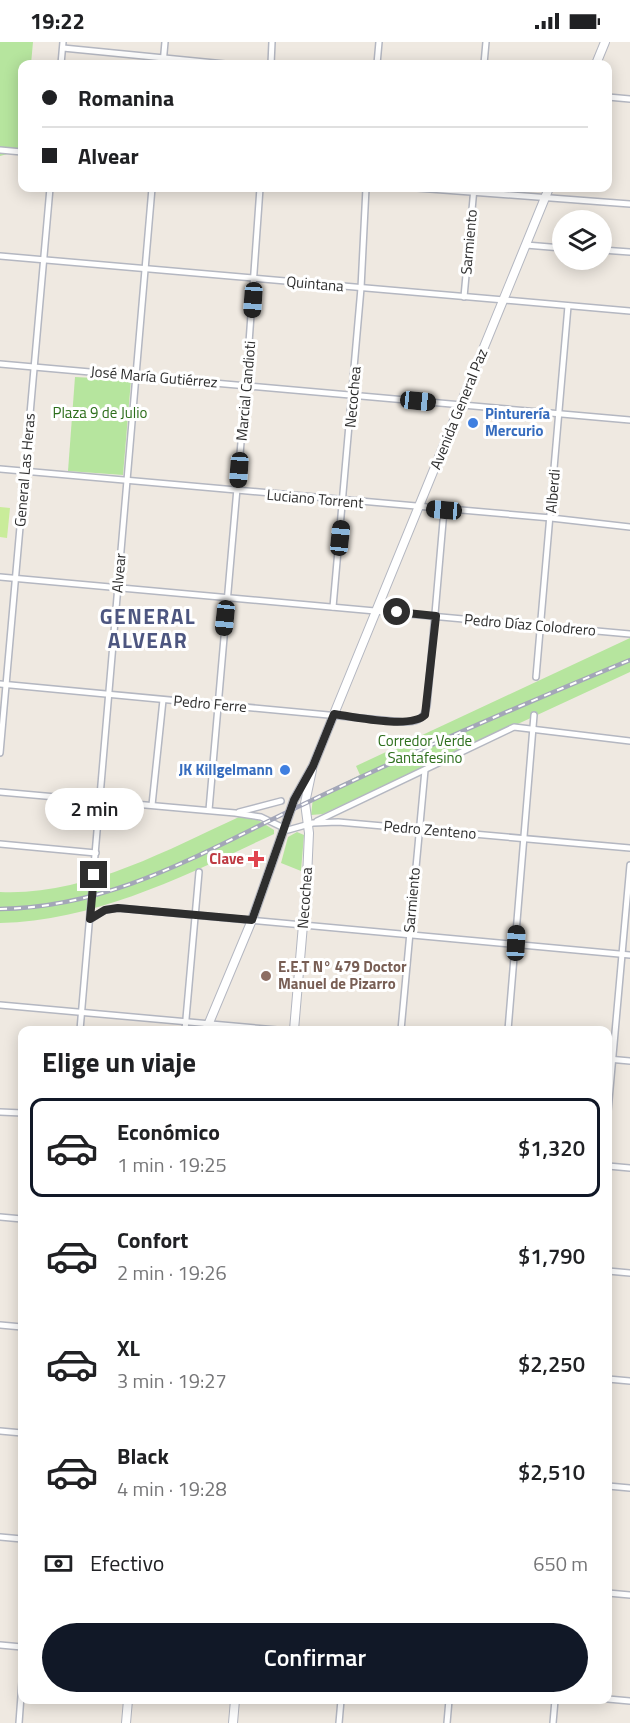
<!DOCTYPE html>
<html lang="es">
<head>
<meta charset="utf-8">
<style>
  body { margin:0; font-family:"Titillium Web",sans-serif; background:#f6f6f6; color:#202124; height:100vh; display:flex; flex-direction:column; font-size:22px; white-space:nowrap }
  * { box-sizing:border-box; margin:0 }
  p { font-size:20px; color:#757577 }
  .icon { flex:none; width:33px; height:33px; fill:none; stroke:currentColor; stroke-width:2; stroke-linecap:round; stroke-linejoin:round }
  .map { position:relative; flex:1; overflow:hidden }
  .side { position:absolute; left:18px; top:984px; width:594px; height:678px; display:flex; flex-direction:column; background:#fff; border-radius:12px; box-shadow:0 3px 15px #0003 }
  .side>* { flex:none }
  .hud { position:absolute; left:18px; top:18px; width:594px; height:132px; border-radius:12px; box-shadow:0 3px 15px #0003; display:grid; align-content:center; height:132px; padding:0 24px; background:#fff }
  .fabs { position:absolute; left:552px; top:168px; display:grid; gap:12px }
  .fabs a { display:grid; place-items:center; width:60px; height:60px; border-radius:50%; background:#fff; box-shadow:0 3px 15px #0003; font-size:30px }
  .end { position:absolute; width:27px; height:27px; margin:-14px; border:8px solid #2e2e2e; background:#fff; box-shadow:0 0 0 3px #fff }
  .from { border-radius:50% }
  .bubble { position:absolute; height:42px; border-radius:21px; background:#fff; box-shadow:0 3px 15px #0003; font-size:20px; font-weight:600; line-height:42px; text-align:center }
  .car { position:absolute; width:18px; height:36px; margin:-18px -9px; border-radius:8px; box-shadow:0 0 4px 2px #0007; background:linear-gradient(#222 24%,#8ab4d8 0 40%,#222 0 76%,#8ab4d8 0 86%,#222 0) }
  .hud b { display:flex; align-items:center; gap:21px; height:57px; font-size:22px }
  .hud b+b { border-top:2px solid #e0e0e0 }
  .hud i { width:15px; height:15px; background:#202124 }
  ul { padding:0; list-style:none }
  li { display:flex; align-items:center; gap:18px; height:99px; margin:0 12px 9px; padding:0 12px; border:3px solid transparent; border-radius:12px }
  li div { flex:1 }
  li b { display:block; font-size:22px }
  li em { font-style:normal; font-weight:600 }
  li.active { border-color:#111827 }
  li>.icon { width:54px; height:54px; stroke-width:1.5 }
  h2 { padding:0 24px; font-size:27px; line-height:72px }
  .pay { display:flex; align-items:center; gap:15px; height:66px; padding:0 24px; font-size:22px }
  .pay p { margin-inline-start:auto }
  .cta { display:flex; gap:12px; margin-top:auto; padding:12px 24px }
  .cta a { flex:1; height:69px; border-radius:36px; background:#111827; color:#fff; font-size:24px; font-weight:600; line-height:69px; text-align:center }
  .status { display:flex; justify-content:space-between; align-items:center; height:42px; padding:0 30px; background:#fff; direction:ltr }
  .status svg { height:16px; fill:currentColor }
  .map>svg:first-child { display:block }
</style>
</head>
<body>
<div class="status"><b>19:22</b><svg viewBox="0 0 49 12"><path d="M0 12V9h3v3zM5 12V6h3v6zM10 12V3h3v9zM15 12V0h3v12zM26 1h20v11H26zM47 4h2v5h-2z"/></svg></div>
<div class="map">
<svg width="630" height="1681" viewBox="0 0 630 1681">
  <rect width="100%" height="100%" fill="#efe9e1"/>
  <g fill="#b6e59e">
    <polygon points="0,0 33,0 31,22 22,22 22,108 0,114"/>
    <polygon points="75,335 131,338 123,433 68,429"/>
    <polygon points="630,596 630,630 323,772 311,773 313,756 360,733 356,724"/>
    <path d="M239 775 258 778 274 788V792C186 833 99 878 0 881V850C84 854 165 809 239 775Z"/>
    <polygon points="297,790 304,793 301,829 281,821 288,795"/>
  </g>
  <polygon fill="#c9ec9a" points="0,465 10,466 7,496 0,495"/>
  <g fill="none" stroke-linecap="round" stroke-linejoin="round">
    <defs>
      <g id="minor">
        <polyline points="63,6 225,22"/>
        <polyline points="61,22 63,0"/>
        <polyline points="163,22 165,0"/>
        <polyline points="271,22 272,0"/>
        <polyline points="377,22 379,0"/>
        <polyline points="484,22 486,0"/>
        <polyline points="608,55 630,57"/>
        <polyline points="0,108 22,110"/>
        <polyline points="417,146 630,162"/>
        <polyline points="526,203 562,206"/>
        <polyline points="602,208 630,210"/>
        <polyline points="0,214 630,269"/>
        <polyline points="464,255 474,146"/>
        <polyline points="0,322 630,378"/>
        <polyline points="0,427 551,476 630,485"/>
        <polyline points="0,535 630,592"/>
        <polyline points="333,565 361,246 366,146"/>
        <polyline points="536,635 568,264"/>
        <path d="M0 642 403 680C416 680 424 678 427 664L444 468"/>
        <polyline points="0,711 50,146"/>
        <polyline points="0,750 235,771 261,775 288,788 313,781 338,780 630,806"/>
        <polyline points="152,763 163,658"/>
        <polyline points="209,768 246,343 260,146"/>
        <polyline points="239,770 281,759"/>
        <polyline points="317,779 514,685 630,699"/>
        <polyline points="0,802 96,811"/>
        <polyline points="91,877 105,868 118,866 630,913"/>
        <polyline points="0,963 277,988"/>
        <polyline points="80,988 152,146"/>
        <polyline points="185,988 199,830"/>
        <polyline points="401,988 425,728"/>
        <polyline points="508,988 534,673"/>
        <polyline points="608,1017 630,1019"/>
        <polyline points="608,1069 630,823"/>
        <polyline points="0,1070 22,1071"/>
        <polyline points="608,1124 630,1126"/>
        <polyline points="0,1175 22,1177"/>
        <polyline points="608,1229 630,1231"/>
        <polyline points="0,1283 22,1285"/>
        <polyline points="608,1337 630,1339"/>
        <polyline points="0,1389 22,1391"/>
        <polyline points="608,1444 630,1446"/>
        <polyline points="0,1495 22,1497"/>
        <polyline points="608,1551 630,1553"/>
        <polyline points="0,1603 22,1605"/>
        <polyline points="608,1657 630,1659"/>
        <polyline points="19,1681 22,1640"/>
        <polyline points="339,1681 341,1658"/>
        <polyline points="447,1681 449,1658"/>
        <polyline points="553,1681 555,1658"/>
      </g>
      <g id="secondary">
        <polyline points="596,22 605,0"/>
        <polyline points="206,988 252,878 294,758 313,724 334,672 549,146"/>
        <polyline points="294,988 307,836 309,791 305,761 312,728"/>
        <polyline points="126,1681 128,1658"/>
        <polyline points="233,1681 235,1658"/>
      </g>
    </defs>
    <use href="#minor" stroke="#b4b7c1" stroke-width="8"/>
    <use href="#secondary" stroke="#b4b7c1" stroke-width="10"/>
    <use href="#minor" stroke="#fff" stroke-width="5"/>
    <use href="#secondary" stroke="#fff" stroke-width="8"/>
    <defs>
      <path id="rail" d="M0 867C116 865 204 809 306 761 412 710 521 663 630 618"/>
    </defs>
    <use href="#rail" stroke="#a3a6b8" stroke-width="4.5"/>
    <use href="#rail" stroke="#fff" stroke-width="2" stroke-dasharray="7" stroke-linecap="butt"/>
  </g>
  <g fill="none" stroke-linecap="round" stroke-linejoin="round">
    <path stroke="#2e2e2e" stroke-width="8" d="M94 833 90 877 105 868 118 866 252 878 294 758 313 724 334 672C355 675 411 687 425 673L436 574 397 570"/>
  </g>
  <g fill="#3f7fe0" stroke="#fff" stroke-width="2">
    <circle cx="473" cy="381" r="6"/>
    <circle cx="285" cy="728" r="6"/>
  </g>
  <path fill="#e0444e" stroke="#fff" stroke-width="2" d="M253 808h6v6h6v6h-6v6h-6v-6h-6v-6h6z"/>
  <circle fill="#8d6e63" stroke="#fff" stroke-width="2" cx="266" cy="934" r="6"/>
  <g text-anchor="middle" stroke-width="6" stroke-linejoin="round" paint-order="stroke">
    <g font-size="15" fill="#2e2e2e" stroke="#fff">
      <text transform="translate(469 200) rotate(-85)" y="5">Sarmiento</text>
      <text transform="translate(315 242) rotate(5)" y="5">Quintana</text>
      <text transform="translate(154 335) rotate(5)" y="5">José María Gutiérrez</text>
      <text transform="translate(246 349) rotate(-85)" y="5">Marcial Candioti</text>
      <text transform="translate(353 355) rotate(-85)" y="5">Necochea</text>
      <text transform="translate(459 367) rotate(-68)" y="5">Avenida General Paz</text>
      <text transform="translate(25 428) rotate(-85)" y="5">General Las Heras</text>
      <text transform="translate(553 449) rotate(-85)" y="5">Alberdi</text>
      <text transform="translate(315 457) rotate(5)" y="5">Luciano Torrent</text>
      <text transform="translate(119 531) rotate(-85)" y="5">Alvear</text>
      <text transform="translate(530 583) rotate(5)" y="5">Pedro Díaz Colodrero</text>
      <text transform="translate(210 662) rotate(5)" y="5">Pedro Ferre</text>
      <text transform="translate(430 788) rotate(5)" y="5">Pedro Zenteno</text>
      <text transform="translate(305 856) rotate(-86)" y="5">Necochea</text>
      <text transform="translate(412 858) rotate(-85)" y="5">Sarmiento</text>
    </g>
    <g font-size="15" fill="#2c6e1b" stroke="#fff">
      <text x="100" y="376">Plaza 9 de Julio</text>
      <text x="425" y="704">Corredor Verde<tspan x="425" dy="17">Santafesino</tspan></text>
    </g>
    <g font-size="15" font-weight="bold" fill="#366cbe" stroke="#fff" text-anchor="start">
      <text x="485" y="377">Pinturería<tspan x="485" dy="17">Mercurio</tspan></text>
      <text x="273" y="733" text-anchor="end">JK Killgelmann</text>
    </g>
    <g font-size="15" font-weight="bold" fill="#be3a42" stroke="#fff" text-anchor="end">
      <text x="244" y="822">Clave</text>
    </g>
    <g font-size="15" font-weight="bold" fill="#785e54" stroke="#fff" text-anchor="start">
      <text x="278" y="930">E.E.T N° 479 Doctor<tspan x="278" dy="17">Manuel de Pizarro</tspan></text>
    </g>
    <g font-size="21" font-weight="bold" letter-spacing="1.5" fill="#4d5680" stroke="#fff">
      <text x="148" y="582">GENERAL<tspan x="148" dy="24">ALVEAR</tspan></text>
    </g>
  </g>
</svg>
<div class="fabs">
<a><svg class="icon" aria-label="layers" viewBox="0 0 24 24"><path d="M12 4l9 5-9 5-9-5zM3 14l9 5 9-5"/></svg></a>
</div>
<i class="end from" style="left:397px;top:570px"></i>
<i class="end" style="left:94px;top:833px"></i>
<div class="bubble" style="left:45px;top:746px;width:99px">2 min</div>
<i class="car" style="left:253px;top:258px;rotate:184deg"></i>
<i class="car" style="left:418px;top:359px;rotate:96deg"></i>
<i class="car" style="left:239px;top:428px;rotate:184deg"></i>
<i class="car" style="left:444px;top:468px;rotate:275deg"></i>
<i class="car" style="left:340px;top:496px;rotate:6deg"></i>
<i class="car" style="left:225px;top:576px;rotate:186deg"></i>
<i class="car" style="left:516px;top:901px;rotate:3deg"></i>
<div class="hud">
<b><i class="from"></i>Romanina</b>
<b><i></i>Alvear</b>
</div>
<section class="side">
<h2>Elige un viaje</h2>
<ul>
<li class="active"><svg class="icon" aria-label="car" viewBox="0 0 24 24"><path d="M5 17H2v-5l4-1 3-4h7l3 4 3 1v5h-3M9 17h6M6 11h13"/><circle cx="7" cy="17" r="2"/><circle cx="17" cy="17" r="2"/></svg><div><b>Económico</b><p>1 min · 19:25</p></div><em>$1,320</em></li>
<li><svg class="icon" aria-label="car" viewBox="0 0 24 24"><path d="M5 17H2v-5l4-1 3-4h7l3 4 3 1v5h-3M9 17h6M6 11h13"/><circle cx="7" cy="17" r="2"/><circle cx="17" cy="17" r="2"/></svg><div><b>Confort</b><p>2 min · 19:26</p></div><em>$1,790</em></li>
<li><svg class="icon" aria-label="car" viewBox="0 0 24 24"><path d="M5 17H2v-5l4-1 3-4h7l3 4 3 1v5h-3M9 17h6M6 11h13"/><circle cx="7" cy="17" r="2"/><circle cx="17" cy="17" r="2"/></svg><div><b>XL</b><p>3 min · 19:27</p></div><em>$2,250</em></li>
<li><svg class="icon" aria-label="car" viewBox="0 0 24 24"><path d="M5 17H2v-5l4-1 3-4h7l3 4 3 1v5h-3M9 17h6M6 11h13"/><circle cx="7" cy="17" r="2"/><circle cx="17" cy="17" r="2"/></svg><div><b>Black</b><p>4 min · 19:28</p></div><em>$2,510</em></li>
</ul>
<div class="pay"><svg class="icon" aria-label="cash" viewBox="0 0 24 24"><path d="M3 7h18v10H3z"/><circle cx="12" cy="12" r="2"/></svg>Efectivo<p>650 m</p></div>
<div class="cta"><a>Confirmar</a></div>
</section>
</div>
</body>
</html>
